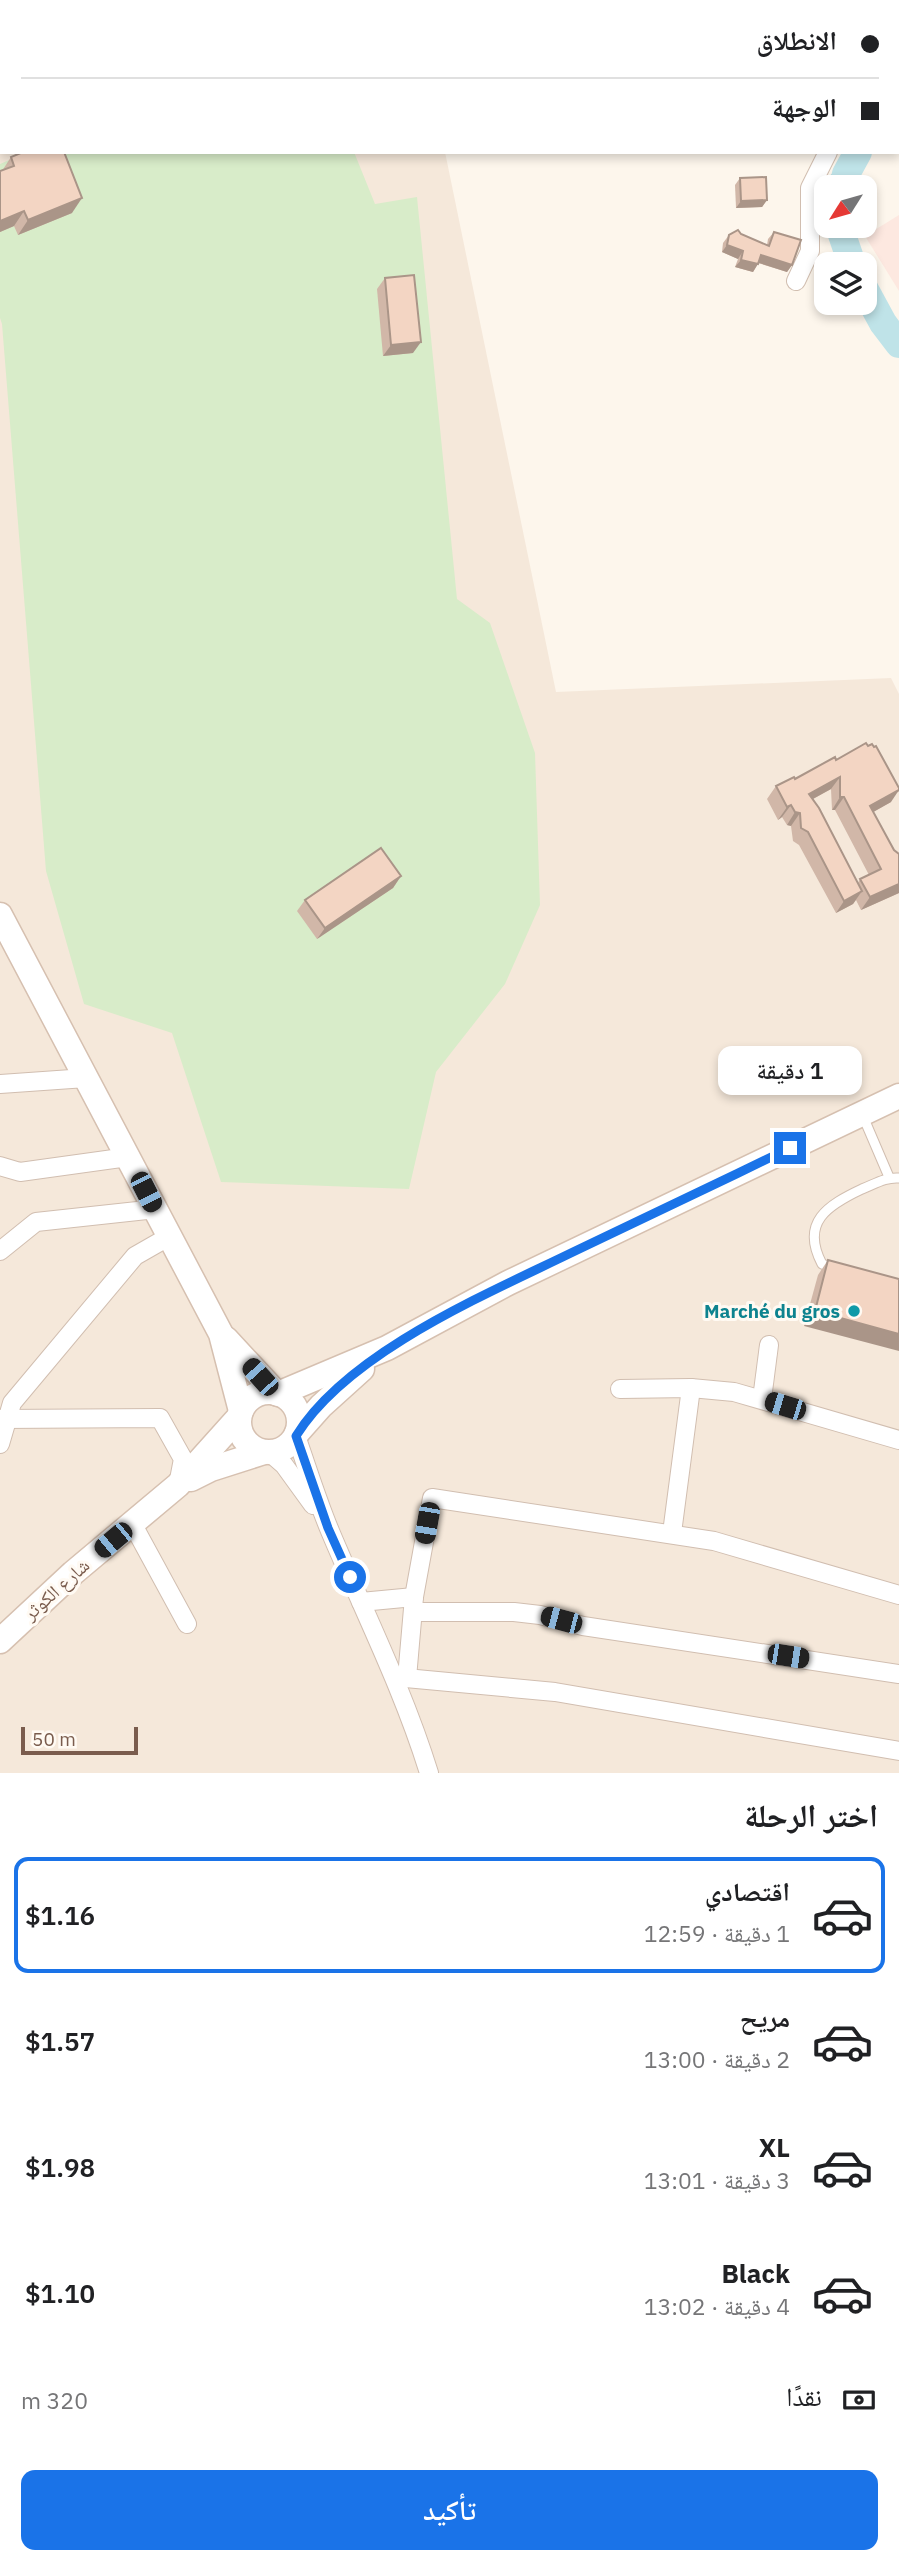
<!DOCTYPE html>
<html lang="ar">
<head>
<meta charset="utf-8">
<style>
  body { margin:0; font-family:"IBM Plex Sans","Noto Naskh Arabic",sans-serif; background:#f6f6f6; color:#202124; direction:rtl; height:100vh; display:flex; flex-direction:column; font-size:26px; white-space:nowrap }
  * { box-sizing:border-box; margin:0 }
  p { font-size:23px; color:#757577 }
  .icon { flex:none; width:38px; height:38px; fill:none; stroke:currentColor; stroke-width:2; stroke-linecap:round; stroke-linejoin:round }
  .map { position:relative; height:1773px; overflow:hidden; direction:ltr }
  .drawer { display:flex; flex-direction:column; background:#fff; flex:1 }
  .drawer>* { flex:none }
  .top-card { position:absolute; left:0px; top:0px; width:900px; height:154px; box-shadow:0 4px 10px #0003; direction:rtl; display:grid; align-content:center; height:154px; padding:0 21px; background:#fff }
  .needle { width:46px; rotate:233deg }
  .tools { position:absolute; left:814px; top:175px; display:grid; gap:14px }
  .tools a { display:grid; place-items:center; width:63px; height:63px; border-radius:14px; background:#fff; box-shadow:0 4px 10px #0003; font-size:35px }
  .scale { position:absolute; left:21px; bottom:18px; width:117px; box-sizing:border-box; padding-left:7px; border:4px solid #7a5c4d; border-top:0; font-size:19px; line-height:24px; white-space:nowrap; color:#7a5c4d; -webkit-text-stroke:5px #fffaf3; paint-order:stroke }
  .end { position:absolute; width:32px; height:32px; margin:-16px; border:9px solid #1a73e8; background:#fff; box-shadow:0 0 0 4px #fff }
  .from { border-radius:50% }
  .bubble { position:absolute; height:49px; border-radius:14px; background:#fff; box-shadow:0 4px 10px #0003; font-size:23px; font-weight:600; line-height:49px; text-align:center; direction:rtl }
  .car { position:absolute; width:21px; height:42px; margin:-21px -10px; border-radius:9px; box-shadow:0 0 5px 2px #0007; background:linear-gradient(#222 24%,#8ab4d8 0 40%,#222 0 76%,#8ab4d8 0 86%,#222 0) }
  .top-card b { display:flex; align-items:center; gap:24px; height:66px; font-size:26px }
  .top-card b+b { border-top:2px solid #e0e0e0 }
  .top-card i { width:18px; height:18px; background:#202124 }
  ul { padding:0; list-style:none }
  li { display:flex; align-items:center; gap:21px; height:116px; margin:0 14px 10px; padding:0 7px; border:4px solid transparent; border-radius:14px }
  li div { flex:1 }
  li b { display:block; font-size:26px }
  li em { font-style:normal; font-weight:600 }
  li.on { border-color:#1a73e8 }
  li>.icon { width:63px; height:63px; stroke-width:1.5 }
  h2 { padding:0 21px; font-size:32px; line-height:84px }
  .pay { display:flex; align-items:center; gap:18px; height:77px; padding:0 21px; font-size:26px }
  .pay p { margin-inline-start:auto }
  .action { display:flex; gap:14px; margin-top:auto; padding:14px 21px }
  .action a { flex:1; height:80px; border-radius:14px; background:#1a73e8; color:#fff; font-size:28px; font-weight:600; line-height:80px; text-align:center }
  .map>svg:first-child { display:block }
</style>
</head>
<body>
<div class="map">
<svg width="899" height="1773" viewBox="0 0 899 1773">
  <defs>
    <pattern id="water-rules" width="6" height="5" patternUnits="userSpaceOnUse" patternTransform="scale(1.75)"><rect width="6" height="5" fill="#bfe3e8"/><path d="M0 2.5h6" fill="none" stroke="#a0bbbe"/></pattern>
  </defs>
  <rect width="100%" height="100%" fill="#fdf6ec"/>
  <polygon fill="#f5e8da" points="0,0 899,0 899,28 898,2 2,2 2,152 445,152 556,692 891,678 899,694 899,1773 0,1773"/>
  <polygon fill="#fde8e0" points="899,215 899,291 865,236"/>
  <polygon fill="#d8ecc9" points="28,152 354,152 375,204 417,197 457,599 490,623 535,753 540,905 505,984 436,1072 409,1189 221,1182 172,1033 84,1004 46,871 2,324 0,318 0,164"/>
  <polygon fill="url(#water-rules)" stroke="#a5d3da" stroke-width="2" points="848,152 869,152 857,176 857,185 831,176 839,170"/>
  <g fill="none" stroke-linecap="round" stroke-linejoin="round">
    <g stroke="#bfe3e8" stroke-width="28">
      <polyline points="843,187 846,174 858,152"/>
      <polyline points="839,226 852,264"/>
      <polyline points="864,288 883,323 899,344"/>
    </g>
    <defs>
      <g id="lane">
        <polyline points="862,1114 889,1177"/>
        <path d="M834 1268 822 1264C800 1222 828 1205 862 1189 875 1184 885 1177 899 1178"/>
      </g>
      <g id="street">
        <polyline points="280,0 281,2"/>
        <polyline points="883,0 883,2"/>
        <polyline points="796,281 810,251 810,188 828,152"/>
        <polyline points="0,1084 86,1078"/>
        <polyline points="0,1166 20,1172 128,1157"/>
        <polyline points="0,1251 36,1222 156,1209"/>
        <polyline points="620,1389 691,1388 734,1392 899,1440"/>
        <polyline points="762,1399 769,1345"/>
        <polyline points="0,1419 160,1418 183,1459 178,1485"/>
        <path d="M296 1436C307 1467 317 1500 330 1531 364 1612 403 1689 429 1773"/>
        <polyline points="0,1444 12,1403 135,1256 170,1236"/>
        <polyline points="269,1452 284,1465 313,1505"/>
        <polyline points="132,1523 187,1624"/>
        <polyline points="672,1533 691,1388"/>
        <polyline points="361,1602 414,1597"/>
        <polyline points="413,1612 514,1612 540,1615 583,1626 899,1674"/>
        <polyline points="395,1677 555,1692 899,1751"/>
        <polyline points="407,1678 414,1597 432,1498 714,1541 899,1595"/>
      </g>
      <g id="secondary">
        <polyline points="341,2 346,0"/>
        <polyline points="0,138 2,137"/>
        <polyline points="0,915 221,1334 241,1411"/>
        <polyline points="226,1339 276,1393"/>
        <circle cx="269" cy="1422" r="30"/>
        <polyline points="278,1394 387,1348 508,1283 899,1096"/>
        <polyline points="297,1433 321,1406 362,1369"/>
        <polyline points="191,1479 211,1469 264,1452"/>
        <polyline points="0,1641 73,1573 178,1485 239,1417"/>
      </g>
    </defs>
    <use href="#lane" stroke="#d1beb0" stroke-width="11"/>
    <use href="#street" stroke="#d1beb0" stroke-width="20"/>
    <use href="#secondary" stroke="#d6c0b0" stroke-width="27"/>
    <use href="#lane" stroke="#fff" stroke-width="9"/>
    <use href="#street" stroke="#fff" stroke-width="18"/>
    <use href="#secondary" stroke="#fff" stroke-width="24"/>
  </g>
  <g fill="#d1b7a8" fill-rule="evenodd">
    <polygon points="0,0 38,0 39,2 2,2 2,10 0,7"/>
    <polygon points="11,157 72,213 18,235 14,226 0,232 0,171 2,171"/>
    <polygon points="740,178 767,200 762,207 736,208 735,185"/>
    <polygon points="774,232 792,265 787,272 758,263 753,272 735,267 738,259 722,252 723,243 729,235 741,234 767,245 768,239"/>
    <polygon points="385,278 413,353 383,356 377,289"/>
    <path d="M836 760 891 802 873 812 899 893 861 910 856 900 853 904 836 913 799 845 793 841 791 826 787 825 782 817 778 820 767 799 776 786 795 779ZM831 789 832 810H835L869 875 860 879 858 883 813 799Z"/>
    <polygon points="401,876 393,888 317,939 297,911 305,900"/>
    <polygon points="828,1260 899,1279 804,1326 818,1275"/>
  </g>
  <g fill="#aa9588">
    <polygon points="82,198 72,213 18,235 28,220"/>
    <polygon points="767,200 762,207 736,208 741,201"/>
    <polygon points="24,211 14,226 0,232 0,221"/>
    <polygon points="727,245 743,251 738,259 722,252"/>
    <polygon points="761,255 792,265 787,272 756,262"/>
    <polygon points="741,260 758,264 753,272 735,267"/>
    <polygon points="421,342 413,353 383,356 391,345"/>
    <polygon points="840,777 831,789 800,806 809,794"/>
    <polygon points="899,790 891,802 861,819 870,806"/>
    <polygon points="840,797 844,797 835,810 832,810"/>
    <polygon points="791,805 782,817 778,820 787,807"/>
    <polygon points="795,812 800,813 791,826 787,825"/>
    <polygon points="401,876 393,888 317,939 325,928"/>
    <polygon points="899,884 899,893 861,910 870,897"/>
    <polygon points="862,891 853,904 836,913 844,901"/>
    <polygon points="815,1311 899,1334 899,1351 804,1326"/>
  </g>
  <g fill="#f3d5c3" stroke="#aa9588" stroke-width="2">
    <polygon points="15,0 38,0 39,2 16,2"/>
    <polygon points="2,20 2,73 0,74 0,22"/>
    <polygon points="23,152 64,152 82,198 28,220 24,211 0,221 0,171 14,166 11,157"/>
    <polygon points="766,177 767,200 741,201 740,178"/>
    <polygon points="738,230 741,234 769,246 774,232 801,240 792,265 761,255 758,264 741,260 743,251 727,245 729,235"/>
    <polygon points="414,275 421,342 391,345 385,278"/>
    <polygon points="866,743 868,746 872,744 874,747 876,746 899,788 899,790 870,806 894,850 899,854 899,884 870,897 860,879 881,869 844,797 840,797 840,777 809,794 819,808 862,891 844,901 808,832 801,828 800,813 795,812 791,805 787,807 776,786 794,777 795,779 835,757 836,760"/>
    <polygon points="381,848 401,876 325,928 305,900"/>
    <polygon points="828,1260 899,1279 899,1334 815,1311"/>
  </g>
  <g fill="none" stroke-linecap="round" stroke-linejoin="round">
    <path stroke="#1a73e8" stroke-width="9" d="M350 1577 328 1528 296 1436C348 1352 487 1294 573 1252 646 1217 718 1183 790 1148"/>
  </g>
  <circle fill="#0f9aa8" stroke="#fffaf3" stroke-width="2.5" cx="854" cy="1311" r="7"/>
  <g text-anchor="middle" stroke-width="6" stroke-linejoin="round" paint-order="stroke">
    <g font-size="19" font-weight="bold" fill="#0d838f" stroke="#fffaf3" text-anchor="end">
      <text x="840" y="1318">Marché du gros</text>
    </g>
    <g font-size="19" fill="#7a5c4d" stroke="#fffaf3">
      <text transform="translate(56 1589) rotate(-42)" y="7">شارع الكوثر</text>
    </g>
  </g>
</svg>
<div class="tools">
<a><svg class="needle" viewBox="-14 -14 28 28"><path d="M0-13l5 13h-10z" fill="#e53935"/><path d="M0 13l5-13h-10z" fill="#757577"/></svg></a>
<a><svg class="icon" aria-label="layers" viewBox="0 0 24 24"><path d="M12 4l9 5-9 5-9-5zM3 14l9 5 9-5"/></svg></a>
</div>
<div class="scale">50 m</div>
<i class="end from" style="left:350px;top:1577px"></i>
<i class="end" style="left:790px;top:1148px"></i>
<div class="bubble" style="left:718px;top:1046px;width:144px">1 دقيقة</div>
<i class="car" style="left:146px;top:1192px;rotate:153deg"></i>
<i class="car" style="left:260px;top:1377px;rotate:318deg"></i>
<i class="car" style="left:785px;top:1406px;rotate:287deg"></i>
<i class="car" style="left:427px;top:1523px;rotate:190deg"></i>
<i class="car" style="left:113px;top:1540px;rotate:230deg"></i>
<i class="car" style="left:561px;top:1620px;rotate:285deg"></i>
<i class="car" style="left:788px;top:1656px;rotate:99deg"></i>
<div class="top-card">
<b><i class="from"></i>الانطلاق</b>
<b><i></i>الوجهة</b>
</div>
</div>
<section class="drawer">
<h2>اختر الرحلة</h2>
<ul>
<li class="on"><svg class="icon" aria-label="car" viewBox="0 0 24 24"><path d="M5 17H2v-5l4-1 3-4h7l3 4 3 1v5h-3M9 17h6M6 11h13"/><circle cx="7" cy="17" r="2"/><circle cx="17" cy="17" r="2"/></svg><div><b>اقتصادي</b><p>1 دقيقة · 12:59</p></div><em>$1.16</em></li>
<li><svg class="icon" aria-label="car" viewBox="0 0 24 24"><path d="M5 17H2v-5l4-1 3-4h7l3 4 3 1v5h-3M9 17h6M6 11h13"/><circle cx="7" cy="17" r="2"/><circle cx="17" cy="17" r="2"/></svg><div><b>مريح</b><p>2 دقيقة · 13:00</p></div><em>$1.57</em></li>
<li><svg class="icon" aria-label="car" viewBox="0 0 24 24"><path d="M5 17H2v-5l4-1 3-4h7l3 4 3 1v5h-3M9 17h6M6 11h13"/><circle cx="7" cy="17" r="2"/><circle cx="17" cy="17" r="2"/></svg><div><b>XL</b><p>3 دقيقة · 13:01</p></div><em>$1.98</em></li>
<li><svg class="icon" aria-label="car" viewBox="0 0 24 24"><path d="M5 17H2v-5l4-1 3-4h7l3 4 3 1v5h-3M9 17h6M6 11h13"/><circle cx="7" cy="17" r="2"/><circle cx="17" cy="17" r="2"/></svg><div><b>Black</b><p>4 دقيقة · 13:02</p></div><em>$1.10</em></li>
</ul>
<div class="pay"><svg class="icon" aria-label="cash" viewBox="0 0 24 24"><path d="M3 7h18v10H3z"/><circle cx="12" cy="12" r="2"/></svg>نقدًا<p>320 m</p></div>
<div class="action"><a>تأكيد</a></div>
</section>
</body>
</html>
